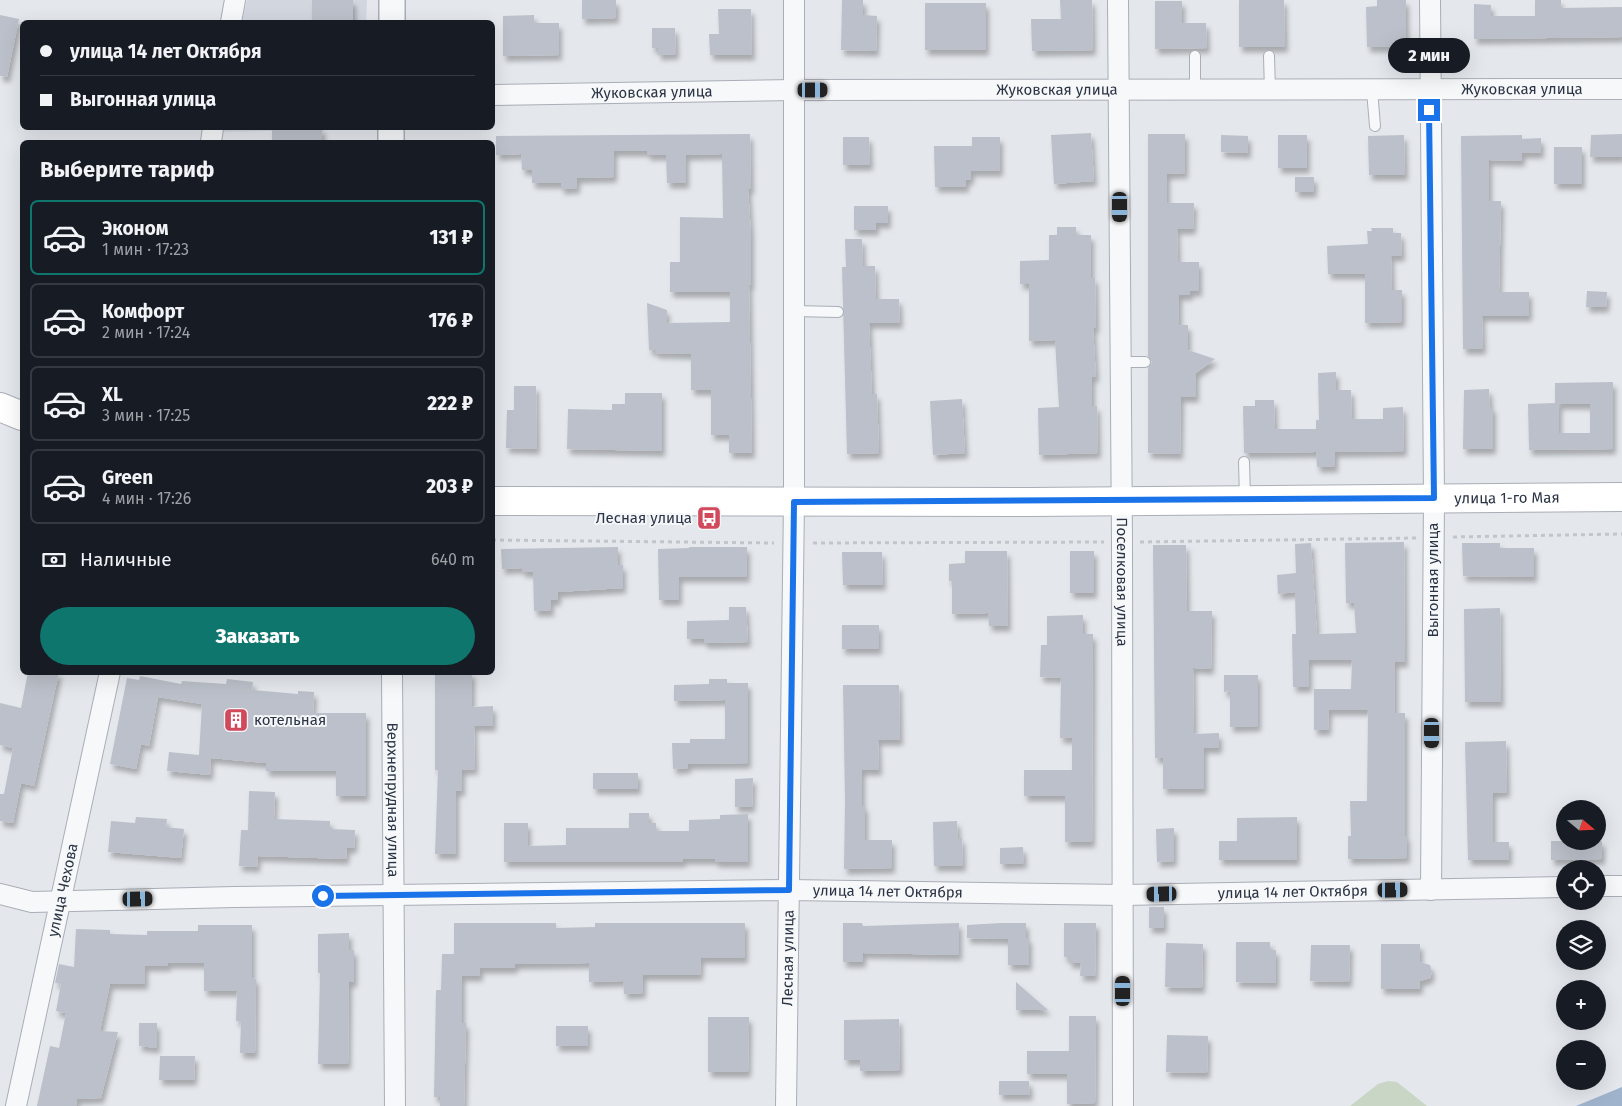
<!DOCTYPE html>
<html lang="ru">
<head>
<meta charset="utf-8">
<style>
  body { margin:0; font-family:"Fira Sans",sans-serif; background:#242831; color:#f1f3f6; height:100vh; display:flex; flex-direction:column; font-size:19px; white-space:nowrap }
  * { box-sizing:border-box; margin:0 }
  p { font-size:16px; color:#9ea1a6 }
  .icon { flex:none; width:28px; height:28px; fill:none; stroke:currentColor; stroke-width:2; stroke-linecap:round; stroke-linejoin:round }
  .map { position:relative; flex:1; overflow:hidden }
  .drawer { position:absolute; left:20px; top:140px; width:475px; height:535px; display:flex; flex-direction:column; background:#171b24; border-radius:8px; box-shadow:0 5px 20px #0002 }
  .drawer>* { flex:none }
  .top-card { position:absolute; left:20px; top:20px; width:475px; height:110px; border-radius:8px; box-shadow:0 5px 20px #0002; display:grid; align-content:center; height:110px; padding:0 20px; background:#171b24 }
  .needle { width:32px; rotate:109deg }
  .fabs { position:absolute; left:1556px; top:800px; display:grid; gap:10px }
  .fabs a { display:grid; place-items:center; width:50px; height:50px; border-radius:50%; background:#171b24; box-shadow:0 5px 20px #0002; font-size:25px }
  .end { position:absolute; width:22px; height:22px; margin:-11px; border:6px solid #1a73e8; background:#fff; box-shadow:0 0 0 2px #fff }
  .from { border-radius:50% }
  .bubble { position:absolute; height:35px; border-radius:18px; background:#171b24; box-shadow:0 5px 20px #0002; font-size:16px; font-weight:800; line-height:35px; text-align:center }
  .car { position:absolute; width:15px; height:30px; margin:-15px -8px; border-radius:6px; box-shadow:0 0 4px 1px #0007; background:linear-gradient(#222 24%,#8ab4d8 0 40%,#222 0 76%,#8ab4d8 0 86%,#222 0) }
  .top-card b { display:flex; align-items:center; gap:18px; height:48px; font-size:19px }
  .top-card b+b { border-top:1px solid #363941 }
  .top-card i { width:12px; height:12px; background:#f1f3f6 }
  ul { padding:0; list-style:none }
  li { display:flex; align-items:center; gap:15px; height:75px; margin:0 10px 8px; padding:0 10px; border:2px solid #363941; border-radius:8px }
  li div { flex:1 }
  li b { display:block; font-size:19px }
  li em { font-style:normal; font-weight:800 }
  li.current { border-color:#0f766e }
  li>.icon { width:45px; height:45px; stroke-width:1.5 }
  h2 { padding:0 20px; font-size:22px; line-height:60px }
  .pay { display:flex; align-items:center; gap:12px; height:55px; padding:0 20px; font-size:19px }
  .pay p { margin-inline-start:auto }
  .primary-button { display:flex; gap:10px; margin-top:auto; padding:10px 20px }
  .primary-button a { flex:1; height:58px; border-radius:30px; background:#0f766e; color:#fff; font-size:20px; font-weight:800; line-height:58px; text-align:center }
  .map>svg:first-child { display:block }
</style>
</head>
<body>
<div class="map">
<svg width="1622" height="1106" viewBox="0 0 1622 1106">
  <defs>
    <filter id="shadow"><feDropShadow dx="3" dy="5.5" stdDeviation="2.5" flood-color="#0004"/></filter>
  </defs>
  <rect width="100%" height="100%" fill="#e4e7ec"/>
  <g fill="#d2d6de">
    <polygon points="247,0 367,0 366,22 242,22"/>
    <polygon points="220,128 363,128 363,129 219,132"/>
  </g>
  <polygon fill="#c9d6c5" points="1388,1081 1397,1082 1427,1106 1350,1106 1378,1084"/>
  <polygon fill="#9fb4cc" points="1622,1087 1622,1106 1576,1106"/>
  <g fill="#bbc0ca" fill-rule="evenodd" filter="url(#shadow)">
    <rect x="312" y="0" width="41" height="22"/>
    <polygon points="582,0 616,0 616,18 582,19"/>
    <polygon points="842,0 863,0 863,15 877,16 876,51 841,50"/>
    <polygon points="1060,0 1092,0 1093,50 1032,51 1031,19 1061,19"/>
    <polygon points="1239,0 1284,0 1285,47 1239,47"/>
    <polygon points="1377,0 1406,0 1406,46 1367,47 1366,7 1377,6"/>
    <polygon points="1535,0 1561,0 1561,8 1622,7 1622,37 1474,39 1474,4 1491,5 1491,16 1535,16"/>
    <polygon points="1155,1 1182,1 1182,23 1206,23 1207,48 1155,49"/>
    <rect x="925" y="3" width="61" height="47"/>
    <polygon points="718,9 751,9 752,55 710,55 709,34 719,34"/>
    <polygon points="0,15 19,19 7,77 0,76"/>
    <polygon points="534,15 534,23 559,23 559,55 503,56 503,16"/>
    <polygon points="652,28 675,28 676,54 658,55 658,48 652,48"/>
    <polygon points="272,128 323,128 321,142 272,142"/>
    <polygon points="1091,133 1094,181 1054,184 1051,135"/>
    <polygon points="750,134 751,189 748,189 751,233 751,285 749,285 752,453 729,453 729,435 711,435 711,390 691,390 691,354 655,353 655,350 649,350 647,303 667,310 667,323 730,322 730,292 670,292 670,262 680,262 680,217 723,218 722,154 686,155 686,183 667,183 666,155 647,155 647,151 614,151 614,177 577,178 577,188 561,189 561,183 532,183 532,170 522,170 521,154 496,155 496,136"/>
    <polygon points="1148,134 1185,134 1185,173 1167,174 1167,203 1194,203 1193,229 1177,229 1178,262 1199,262 1199,291 1190,291 1190,295 1179,295 1179,325 1188,325 1188,350 1215,359 1196,373 1196,397 1181,397 1180,454 1148,453 1148,368 1152,362 1148,356"/>
    <polygon points="1622,134 1622,157 1590,157 1591,135"/>
    <polygon points="1221,135 1248,136 1248,153 1221,152"/>
    <rect x="1278" y="135" width="29" height="33"/>
    <polygon points="1404,135 1405,175 1369,175 1368,136"/>
    <polygon points="1522,135 1522,139 1541,138 1541,153 1522,153 1522,161 1489,160 1489,201 1501,201 1499,292 1529,292 1529,316 1482,316 1483,349 1463,349 1461,136"/>
    <polygon points="843,137 869,137 870,165 843,165"/>
    <polygon points="972,137 1000,137 1000,171 971,171 971,179 966,180 966,187 935,187 934,146 972,146"/>
    <rect x="1554" y="147" width="28" height="37"/>
    <rect x="1295" y="177" width="19" height="15"/>
    <polygon points="854,206 888,206 888,223 876,223 876,230 854,230"/>
    <polygon points="1057,227 1076,227 1076,235 1091,235 1091,278 1095,278 1096,328 1093,328 1096,377 1092,377 1092,406 1097,406 1098,453 1039,455 1038,408 1059,407 1055,340 1029,341 1029,284 1020,284 1020,261 1049,260 1049,235 1057,235"/>
    <polygon points="1371,228 1393,228 1393,233 1401,233 1402,256 1391,256 1392,290 1402,290 1402,322 1365,323 1365,274 1328,274 1327,246 1368,244 1367,231 1372,231"/>
    <polygon points="845,239 862,239 863,266 875,266 876,299 899,299 900,323 869,323 872,394 877,394 879,453 847,454 842,267 846,267"/>
    <polygon points="1587,291 1607,292 1606,307 1586,307"/>
    <polygon points="1336,372 1336,390 1351,390 1352,419 1383,419 1383,408 1403,407 1404,451 1335,452 1335,467 1317,467 1316,452 1244,453 1243,406 1255,406 1255,400 1274,400 1275,429 1316,429 1316,420 1319,420 1318,373"/>
    <path d="M1613 382V449L1529 450 1528 404 1555 403V383ZM1559 404H1590V433H1559Z"/>
    <polygon points="514,386 536,386 537,449 506,448 507,410 514,410"/>
    <polygon points="1489,389 1490,407 1493,407 1493,449 1463,449 1464,390"/>
    <polygon points="625,393 662,393 662,451 567,449 568,409 612,410 612,404 625,404"/>
    <polygon points="962,399 965,453 933,455 930,401"/>
    <polygon points="1404,542 1405,662 1395,662 1395,713 1405,713 1405,836 1407,836 1407,858 1348,859 1348,836 1351,836 1350,801 1367,801 1368,710 1329,710 1328,730 1314,730 1314,689 1351,689 1352,660 1309,660 1309,687 1293,687 1292,634 1296,634 1295,592 1278,594 1277,575 1296,573 1295,544 1311,543 1317,634 1356,633 1354,603 1346,603 1345,543"/>
    <polygon points="1462,543 1500,543 1500,548 1534,548 1534,577 1463,576"/>
    <polygon points="1153,545 1186,545 1187,611 1212,611 1211,669 1193,668 1194,734 1219,733 1219,748 1204,748 1204,789 1163,789 1163,758 1155,758"/>
    <polygon points="618,547 618,565 623,565 623,588 558,592 558,600 551,600 551,611 534,611 533,572 522,572 522,568 502,569 501,549"/>
    <polygon points="689,547 747,547 747,577 679,577 679,600 659,600 658,549 689,548"/>
    <polygon points="965,551 1007,551 1008,626 989,626 988,613 952,614 952,581 949,581 949,564 965,563"/>
    <rect x="1070" y="551" width="24" height="42"/>
    <polygon points="842,552 882,552 883,585 843,585"/>
    <polygon points="729,607 746,607 748,642 704,643 704,639 687,639 687,621 729,620"/>
    <polygon points="1500,608 1501,702 1465,702 1464,609"/>
    <polygon points="1083,615 1083,634 1093,634 1092,842 1065,842 1065,796 1024,796 1024,770 1072,770 1072,738 1060,738 1061,678 1040,677 1041,645 1047,645 1047,616"/>
    <rect x="842" y="625" width="37" height="24"/>
    <polygon points="28,672 59,672 34,786 21,783 13,823 0,821 0,794 4,794 13,748 0,745 0,703 21,708"/>
    <polygon points="435,672 472,672 472,707 493,706 493,726 474,726 475,769 462,770 462,791 456,791 456,854 435,854 438,770 435,770"/>
    <polygon points="1224,675 1258,675 1258,726 1230,727 1230,691 1224,692"/>
    <polygon points="140,676 181,684 182,681 226,684 227,679 253,682 252,690 298,694 298,691 314,692 313,713 366,713 366,796 336,796 336,771 266,771 266,763 211,758 210,775 167,771 169,752 199,755 202,704 158,697 149,746 141,744 136,769 110,764 127,678 139,680"/>
    <polygon points="709,679 727,679 727,683 748,683 748,763 688,764 688,768 673,769 672,743 690,743 690,739 725,739 725,700 674,701 674,685 709,684"/>
    <polygon points="843,685 899,685 900,740 878,740 879,770 862,770 862,806 865,806 865,840 892,840 892,868 844,869 845,800"/>
    <polygon points="1506,741 1507,792 1493,793 1493,842 1509,842 1509,860 1468,860 1465,742"/>
    <rect x="593" y="773" width="45" height="16"/>
    <polygon points="753,778 752,807 735,807 735,779"/>
    <polygon points="249,791 275,792 274,819 330,821 330,829 355,830 354,848 347,848 346,859 258,856 257,867 239,866 241,830 248,830"/>
    <polygon points="629,813 649,813 649,823 656,823 656,831 689,831 689,820 720,819 720,815 748,814 748,862 715,862 715,859 683,859 683,862 504,862 504,823 528,823 528,846 566,845 566,828 629,828"/>
    <polygon points="136,817 167,819 166,827 184,829 181,858 108,852 111,821 135,823"/>
    <polygon points="1297,817 1297,860 1219,860 1219,841 1237,841 1237,818"/>
    <polygon points="957,821 958,838 962,838 963,866 934,866 933,822"/>
    <polygon points="1174,828 1174,861 1157,862 1156,829"/>
    <polygon points="1551,841 1602,841 1602,859 1551,860"/>
    <polygon points="1023,847 1024,863 1000,864 1000,848"/>
    <rect x="1149" y="907" width="15" height="21"/>
    <polygon points="454,923 556,923 556,928 595,927 595,923 745,923 745,958 701,958 700,975 643,975 643,993 624,994 623,981 589,982 589,963 515,964 515,968 480,968 480,976 462,976 462,1023 466,1023 464,1106 440,1106 440,1097 434,1097 436,990 441,990 442,954 454,954"/>
    <polygon points="843,923 862,923 863,926 959,923 959,955 863,953 863,962 843,962"/>
    <polygon points="1001,923 1026,923 1026,938 1029,938 1029,965 1008,965 1008,939 967,938 967,925"/>
    <polygon points="1064,923 1096,923 1095,976 1080,976 1081,963 1069,963 1069,957 1064,957"/>
    <polygon points="198,925 252,925 252,978 256,979 255,1053 240,1053 241,1021 236,1021 237,991 204,991 204,963 168,963 168,966 145,966 145,984 110,984 100,1031 118,1032 101,1098 77,1099 76,1106 37,1106 50,1046 59,1048 66,1013 56,1011 61,984 55,983 59,964 74,967 76,929 110,930 110,934 147,935 147,931 198,931"/>
    <polygon points="349,933 349,950 354,950 354,982 349,982 348,1064 318,1064 320,973 318,973 318,934"/>
    <polygon points="1236,942 1270,942 1270,950 1276,950 1276,983 1236,982"/>
    <polygon points="1166,943 1203,944 1202,988 1165,987"/>
    <polygon points="1381,944 1420,944 1420,962 1430,965 1432,972 1430,978 1420,981 1420,989 1381,989"/>
    <polygon points="1311,945 1350,945 1349,982 1310,981"/>
    <polygon points="1016,982 1048,1010 1016,1010"/>
    <polygon points="1069,1016 1096,1016 1095,1103 1067,1104 1067,1074 1027,1074 1027,1051 1069,1051"/>
    <polygon points="708,1017 749,1017 748,1072 708,1072"/>
    <polygon points="899,1019 900,1070 860,1071 860,1060 844,1060 844,1020"/>
    <polygon points="139,1023 157,1023 157,1048 139,1046"/>
    <rect x="556" y="1026" width="32" height="20"/>
    <polygon points="1167,1035 1208,1036 1207,1073 1166,1072"/>
    <polygon points="160,1056 195,1056 194,1080 159,1080"/>
    <polygon points="999,1081 1029,1081 1030,1095 999,1095"/>
  </g>
  <g fill="none" stroke-linecap="round" stroke-linejoin="round">
    <defs>
      <g id="service">
        <polyline points="1195,56 1195,91"/>
        <polyline points="1269,56 1270,91"/>
        <polyline points="1372,90 1375,126"/>
        <polyline points="794,311 838,312"/>
        <polyline points="1121,362 1145,362"/>
        <polyline points="1244,462 1245,499"/>
      </g>
      <g id="minor">
        <path id="s1" d="M1118 0 1122 542 1123 1106"/>
        <polyline points="1430,0 1434,498 1431,890"/>
        <polyline points="231,22 235,0"/>
        <path id="s2" d="M492 95 794 90 1622 89"/>
        <polyline points="211,142 213,128"/>
        <path id="s3" d="M392 672 395 1106"/>
        <polyline points="1598,886 1622,886"/>
        <path id="s4" d="M0 894 32 902 234 897 789 890 1123 895 1565 887"/>
        <path id="s5" d="M16 1106 110 672"/>
        <path id="s6" d="M786 1106 794 502V0"/>
      </g>
      <g id="tertiary">
        <polyline points="392,22 392,0"/>
        <polyline points="391,142 391,128"/>
      </g>
      <g id="secondary">
        <polyline points="0,407 22,416"/>
        <path id="s7" d="M492 501 1030 502 1622 497"/>
      </g>
    </defs>
    <use href="#service" stroke="#a9aeb7" stroke-width="12"/>
    <use href="#minor" stroke="#a9aeb7" stroke-width="22"/>
    <use href="#tertiary" stroke="#a9aeb7" stroke-width="28"/>
    <use href="#secondary" stroke="#a9aeb7" stroke-width="30"/>
    <g stroke="#c2c5cb" stroke-width="3" stroke-dasharray="4 4" stroke-linecap="butt">
      <polyline points="1453,537 1622,534"/>
      <polyline points="492,540 774,543"/>
      <polyline points="1140,542 1416,538"/>
      <polyline points="813,543 1104,542"/>
    </g>
    <use href="#service" stroke="#f7f8fa" stroke-width="10"/>
    <use href="#minor" stroke="#f7f8fa" stroke-width="20"/>
    <use href="#tertiary" stroke="#f7f8fa" stroke-width="25"/>
    <use href="#secondary" stroke="#fff" stroke-width="28"/>
  </g>
  <g fill="none" stroke-linecap="round" stroke-linejoin="round">
    <polyline stroke="#1a73e8" stroke-width="6" points="323,896 789,890 794,502 1434,498 1429,110"/>
  </g>
  <defs>
    <symbol id="bus-square" viewBox="-11 -11 22 22"><rect x="-9" y="-9" width="18" height="18" rx="4" fill="#d1495b" stroke="#f4f6f9"/><path d="M-5-6H5V4H4V6H2V4H-2V6H-4V4H-5ZM-3.5-4V0h7V-4ZM-3.5 1.2v1.5H-2V1.2ZM2 1.2v1.5H3.5V1.2Z" fill="#fff"/></symbol>
    <symbol id="building-square" viewBox="-11 -11 22 22"><rect x="-9" y="-9" width="18" height="18" rx="4" fill="#d1495b" stroke="#f4f6f9"/><path d="M-4-6H4V6H1V3H-1V6H-4ZM-2.5-4.3h1.7v1.8h-1.7ZM.8-4.3h1.7v1.8H.8ZM-2.5-1h1.7V.8h-1.7ZM.8-1h1.7V.8H.8Z" fill="#fff"/></symbol>
  </defs>
  <g fill-rule="evenodd">
    <use href="#bus-square" x="695" y="504" width="28" height="28"/>
    <use href="#building-square" x="222" y="706" width="28" height="28"/>
  </g>
  <g text-anchor="middle" stroke-width="4" stroke-linejoin="round" paint-order="stroke">
    <g font-size="15" fill="#2b3445" stroke="#f4f6f9">
      <text dy="5" stroke="none"><textPath href="#s2" startOffset="1030">Жуковская улица</textPath></text>
      <text dy="5" stroke="none"><textPath href="#s2" startOffset="565">Жуковская улица</textPath></text>
      <text dy="5" stroke="none"><textPath href="#s2" startOffset="160">Жуковская улица</textPath></text>
      <text dy="5" stroke="none"><textPath href="#s7" startOffset="1015">улица 1-го Мая</textPath></text>
      <text transform="translate(1433 580) rotate(-90)" y="5">Выгонная улица</text>
      <text dy="5" stroke="none"><textPath href="#s1" startOffset="582">Поселковая улица</textPath></text>
      <text dy="5" stroke="none"><textPath href="#s3" startOffset="128">Верхнепрудная улица</textPath></text>
      <text dy="5" stroke="none"><textPath href="#s5" startOffset="221">улица Чехова</textPath></text>
      <text dy="5" stroke="none"><textPath href="#s4" startOffset="889">улица 14 лет Октября</textPath></text>
      <text dy="5" stroke="none"><textPath href="#s4" startOffset="1294">улица 14 лет Октября</textPath></text>
      <text dy="5" stroke="none"><textPath href="#s6" startOffset="148">Лесная улица</textPath></text>
    </g>
    <g font-size="15" fill="#2b3445" stroke="#f4f6f9" text-anchor="end">
      <text x="692" y="523">Лесная улица</text>
      <text x="254" y="725" text-anchor="start">котельная</text>
    </g>
  </g>
</svg>
<div class="fabs">
<a><svg class="needle" viewBox="-14 -14 28 28"><path d="M0-13l5 13h-10z" fill="#e53935"/><path d="M0 13l5-13h-10z" fill="#9ea1a6"/></svg></a>
<a><svg class="icon" aria-label="locate" viewBox="0 0 24 24"><circle cx="12" cy="12" r="6"/><path d="M12 2v4M12 18v4M2 12h4M18 12h4"/></svg></a>
<a><svg class="icon" aria-label="layers" viewBox="0 0 24 24"><path d="M12 4l9 5-9 5-9-5zM3 14l9 5 9-5"/></svg></a>
<a>+</a>
<a>−</a>
</div>
<i class="end from" style="left:323px;top:896px"></i>
<i class="end" style="left:1429px;top:110px"></i>
<div class="bubble" style="left:1388px;top:38px;width:82px">2 мин</div>
<i class="car" style="left:813px;top:90px;rotate:90deg"></i>
<i class="car" style="left:1120px;top:207px;rotate:180deg"></i>
<i class="car" style="left:1432px;top:733px;rotate:180deg"></i>
<i class="car" style="left:1393px;top:890px;rotate:89deg"></i>
<i class="car" style="left:1162px;top:894px;rotate:269deg"></i>
<i class="car" style="left:138px;top:899px;rotate:89deg"></i>
<i class="car" style="left:1123px;top:991px;rotate:0deg"></i>
<div class="top-card">
<b><i class="from"></i>улица 14 лет Октября</b>
<b><i></i>Выгонная улица</b>
</div>
<section class="drawer">
<h2>Выберите тариф</h2>
<ul>
<li class="current"><svg class="icon" aria-label="car" viewBox="0 0 24 24"><path d="M5 17H2v-5l4-1 3-4h7l3 4 3 1v5h-3M9 17h6M6 11h13"/><circle cx="7" cy="17" r="2"/><circle cx="17" cy="17" r="2"/></svg><div><b>Эконом</b><p>1 мин · 17:23</p></div><em>131 ₽</em></li>
<li><svg class="icon" aria-label="car" viewBox="0 0 24 24"><path d="M5 17H2v-5l4-1 3-4h7l3 4 3 1v5h-3M9 17h6M6 11h13"/><circle cx="7" cy="17" r="2"/><circle cx="17" cy="17" r="2"/></svg><div><b>Комфорт</b><p>2 мин · 17:24</p></div><em>176 ₽</em></li>
<li><svg class="icon" aria-label="car" viewBox="0 0 24 24"><path d="M5 17H2v-5l4-1 3-4h7l3 4 3 1v5h-3M9 17h6M6 11h13"/><circle cx="7" cy="17" r="2"/><circle cx="17" cy="17" r="2"/></svg><div><b>XL</b><p>3 мин · 17:25</p></div><em>222 ₽</em></li>
<li><svg class="icon" aria-label="car" viewBox="0 0 24 24"><path d="M5 17H2v-5l4-1 3-4h7l3 4 3 1v5h-3M9 17h6M6 11h13"/><circle cx="7" cy="17" r="2"/><circle cx="17" cy="17" r="2"/></svg><div><b>Green</b><p>4 мин · 17:26</p></div><em>203 ₽</em></li>
</ul>
<div class="pay"><svg class="icon" aria-label="cash" viewBox="0 0 24 24"><path d="M3 7h18v10H3z"/><circle cx="12" cy="12" r="2"/></svg>Наличные<p>640 m</p></div>
<div class="primary-button"><a>Заказать</a></div>
</section>
</div>
</body>
</html>
